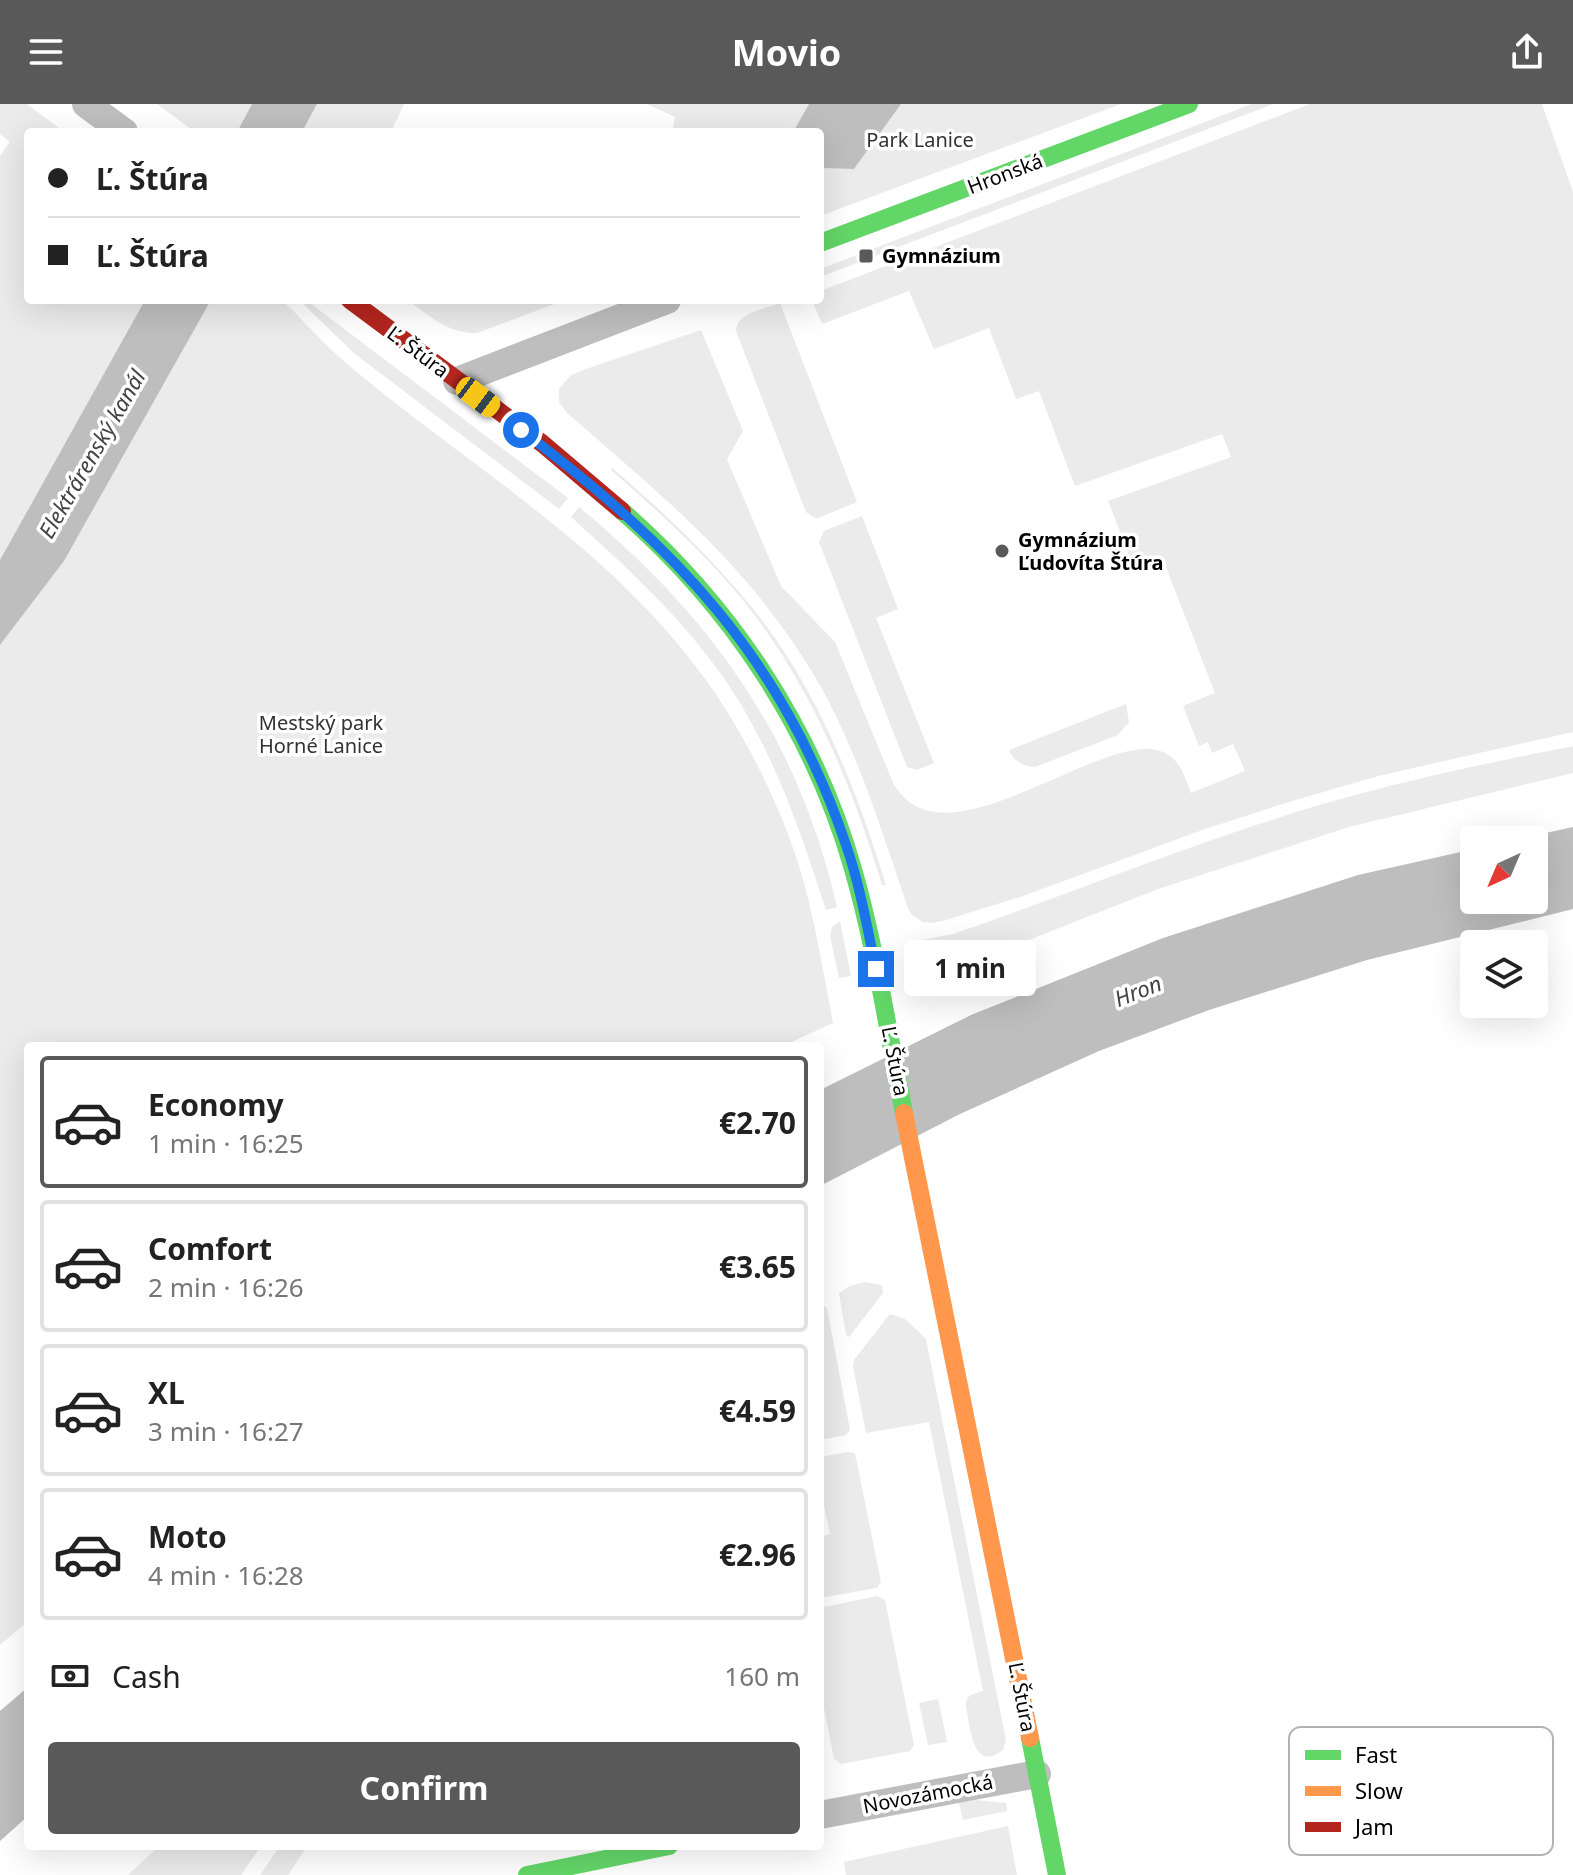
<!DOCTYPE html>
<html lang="en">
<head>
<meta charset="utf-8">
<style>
  body { margin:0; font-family:"Noto Sans",sans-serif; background:#f6f6f6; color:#222; height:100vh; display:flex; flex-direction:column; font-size:30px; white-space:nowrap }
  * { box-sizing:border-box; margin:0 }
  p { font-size:26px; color:#767676 }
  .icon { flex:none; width:44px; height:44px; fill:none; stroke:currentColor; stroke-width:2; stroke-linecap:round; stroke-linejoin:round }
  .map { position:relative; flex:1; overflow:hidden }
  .sheet { position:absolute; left:24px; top:938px; width:800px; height:808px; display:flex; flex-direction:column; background:#fff; border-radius:8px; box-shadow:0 8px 32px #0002 }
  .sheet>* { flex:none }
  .banner { position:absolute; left:24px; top:24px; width:800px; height:176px; border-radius:8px; box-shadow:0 8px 32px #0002; display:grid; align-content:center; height:176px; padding:0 24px; background:#fff }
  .needle { width:52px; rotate:224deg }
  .tools { position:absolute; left:1460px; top:722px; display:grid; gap:16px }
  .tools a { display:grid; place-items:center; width:88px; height:88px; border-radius:8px; background:#fff; box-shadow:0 8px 32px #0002; font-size:40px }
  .end { position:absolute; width:36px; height:36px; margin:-18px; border:10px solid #1a73e8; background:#fff; box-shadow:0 0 0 4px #fff }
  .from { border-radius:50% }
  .bubble { position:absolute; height:56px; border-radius:8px; background:#fff; box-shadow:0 8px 32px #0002; font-size:26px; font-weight:700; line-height:56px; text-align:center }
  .car { position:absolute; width:24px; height:48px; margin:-24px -12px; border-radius:10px; box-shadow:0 0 6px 2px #0007; background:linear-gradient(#f5c518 24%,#345 0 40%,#f5c518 0 76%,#345 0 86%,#f5c518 0) }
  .banner b { display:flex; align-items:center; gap:28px; height:76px; font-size:30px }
  .banner b+b { border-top:2px solid #e0e0e0 }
  .banner i { width:20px; height:20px; background:#222 }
  ul { padding:14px 0 0; list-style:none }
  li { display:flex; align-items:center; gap:24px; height:132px; margin:0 16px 12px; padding:0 8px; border:4px solid #e0e0e0; border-radius:8px }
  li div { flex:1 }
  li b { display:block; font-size:30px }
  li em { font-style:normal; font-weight:700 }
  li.active { border-color:#595959 }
  li>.icon { width:72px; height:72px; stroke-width:1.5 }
  .pay { display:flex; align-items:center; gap:20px; height:88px; padding:0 24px; font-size:30px }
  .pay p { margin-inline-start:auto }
  .primary-button { display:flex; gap:16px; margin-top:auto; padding:16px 24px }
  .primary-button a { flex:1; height:92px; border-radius:8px; background:#595959; color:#fff; font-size:32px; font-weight:700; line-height:92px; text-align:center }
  header { display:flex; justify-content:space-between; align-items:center; height:104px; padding:0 24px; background:#595959; color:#fff; font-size:36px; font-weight:700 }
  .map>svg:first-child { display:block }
</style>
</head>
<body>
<header><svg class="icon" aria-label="menu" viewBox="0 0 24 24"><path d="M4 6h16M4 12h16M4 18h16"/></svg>Movio<svg class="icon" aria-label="share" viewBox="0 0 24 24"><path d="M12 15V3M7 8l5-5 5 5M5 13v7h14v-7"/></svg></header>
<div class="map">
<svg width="1573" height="1771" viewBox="0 0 1573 1771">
  <rect width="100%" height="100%" fill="#fff"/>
  <g fill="#ebebeb">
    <polygon points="0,0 27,0 64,28 28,28 28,196 145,196 0,456 0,52 10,38 0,30"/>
    <polygon points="157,0 252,0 237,28 195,28"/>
    <polygon points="317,0 404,0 391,28 302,28"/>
    <polygon points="647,0 809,0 793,28 672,28 675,13"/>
    <polygon points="901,0 1121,0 820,112 820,64 854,65"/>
    <polygon points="1252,0 1273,0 820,173 820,165"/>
    <path d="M1310 0H1542L1573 88V628L1382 671 1292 697 1205 725 1023 792 946 816 933 819 923 818 912 811 908 804C880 723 855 637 809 563 743 456 660 390 567 309L559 298V285L570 272 583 266 701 226 743 327 727 355 781 482 835 538 894 681C901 690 906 697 916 702 982 738 1123 615 1170 652 1182 661 1186 676 1191 689L1245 667 1233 640 1212 649 1208 638 1199 642 1183 602 1215 589 1162 453 1134 464 1108 397 1231 353 1222 330 1075 382 1039 287 1016 295 989 224 934 245 909 187 822 220 812 196H820V187Z"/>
    <path d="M211 196H282C304 217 324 240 347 260 496 385 655 467 750 647 774 692 796 744 808 794 818 835 825 877 833 919L783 942H28V1517L0 1541V541L64 457Z"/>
    <polygon points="299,196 306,196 568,394 559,405 355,250"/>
    <path d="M408 196H565L477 229C449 230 429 212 408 196Z"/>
    <path d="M780 199 857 398 818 414 813 413 806 408 736 227C736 209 765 205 780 199Z"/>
    <path d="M612 364C663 407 712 454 754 506 818 586 856 684 886 781H882C853 685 816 594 756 513 715 458 662 411 611 366Z"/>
    <path d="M579 403C712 513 798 633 837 803L826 806C799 722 769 634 715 562 674 506 623 460 571 413Z"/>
    <polygon points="862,412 898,505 876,514 934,659 917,666 907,663 819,438 824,427"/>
    <path d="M1126 600 1129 618 1118 631 1035 663C1023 662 1014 658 1009 646Z"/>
    <path d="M1573 642V669L1349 723 1158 785 958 864 929 878 916 837 953 830C1066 791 1176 746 1290 710 1382 681 1478 661 1573 642Z"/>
    <polygon points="840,817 851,872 839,874 830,832 832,823"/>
    <polygon points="865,1178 882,1181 883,1189 849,1233 846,1231 839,1189 850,1182"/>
    <polygon points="820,1199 827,1204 850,1326 846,1331 820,1336"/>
    <path d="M890 1210 905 1215 926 1235 1006 1636 1003 1646C972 1670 970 1622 966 1602 966 1590 973 1590 983 1587L929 1318 866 1329 853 1262 854 1256Z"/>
    <polygon points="848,1348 855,1349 881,1478 877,1484 820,1494 820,1433 830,1430 820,1382 820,1353"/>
    <polygon points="877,1492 885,1496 914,1641 910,1647 841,1660 834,1655 820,1584 820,1504"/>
    <polygon points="938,1595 947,1638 928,1641 919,1599"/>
    <polygon points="976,1696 1006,1699 1007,1707 963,1716 959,1699"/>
    <polygon points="1008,1722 1017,1771 846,1771 844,1758"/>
    <polygon points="159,1742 261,1742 241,1771 128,1771"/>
    <polygon points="280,1742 307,1742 288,1771 260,1771"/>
  </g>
  <g fill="#bebebe">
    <polygon points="252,0 317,0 302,28 237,28"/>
    <polygon points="809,0 901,0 854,65 820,64 820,28 793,28"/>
    <polygon points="145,196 211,196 64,457 0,541 0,456"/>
    <polygon points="1573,723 1573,805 1367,856 1209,906 1099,947 960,1010 820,1082 820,986 971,911 1163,834 1358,771 1474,745 1474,796 1534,796 1534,736 1514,736"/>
    <polygon points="28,1583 28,1712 0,1737 0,1607"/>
  </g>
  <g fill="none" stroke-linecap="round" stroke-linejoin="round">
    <g stroke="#bebebe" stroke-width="28">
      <polyline points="86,0 124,28"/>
      <polyline points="457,277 667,196"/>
      <polyline points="820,1711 1037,1670"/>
    </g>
    <g stroke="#63d668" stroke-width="18">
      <polyline points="820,139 1189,0"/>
      <path d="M622 407C731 502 813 625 853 765 876 845 888 928 904 1009"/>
      <polyline points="1030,1634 1057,1771"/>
      <polyline points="527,1771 669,1742"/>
    </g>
    <polyline stroke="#ff974d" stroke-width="18" points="904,1009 1030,1634"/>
    <polyline stroke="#b3261e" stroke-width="18" points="350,196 543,340 622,407"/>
  </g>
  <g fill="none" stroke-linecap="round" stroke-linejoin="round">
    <path stroke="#1a73e8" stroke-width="10" d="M521 326C675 442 783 554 846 741 860 781 867 823 876 865"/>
  </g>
  <g fill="#595959" stroke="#fff" stroke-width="3">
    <rect x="858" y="144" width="16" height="16" rx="4"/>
    <circle cx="1002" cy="447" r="8"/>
  </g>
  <g text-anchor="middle" stroke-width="7" stroke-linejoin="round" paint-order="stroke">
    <g font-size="20" fill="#323232" stroke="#fff">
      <text x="920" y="43">Park Lanice</text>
      <text x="321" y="626">Mestský park<tspan x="321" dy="23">Horné Lanice</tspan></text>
    </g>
    <g font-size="20" fill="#000" stroke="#fff">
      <text transform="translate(1005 70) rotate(-21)" y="7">Hronská</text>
      <text transform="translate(418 248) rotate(37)" y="7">Ľ. Štúra</text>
      <text transform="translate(895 957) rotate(79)" y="7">Ľ. Štúra</text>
      <text transform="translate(1022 1593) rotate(79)" y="7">Ľ. Štúra</text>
      <text transform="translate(928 1690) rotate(-11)" y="7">Novozámocká</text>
    </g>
    <g font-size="20" font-weight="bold" fill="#000" stroke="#fff" text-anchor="start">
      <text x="882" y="159">Gymnázium</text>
      <text x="1018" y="443">Gymnázium<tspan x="1018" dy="23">Ľudovíta Štúra</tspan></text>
    </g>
    <g font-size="22" font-style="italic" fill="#434343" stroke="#fff">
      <text transform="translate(92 350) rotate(-60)" y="8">Elektrárenský kanál</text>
      <text transform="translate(1138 887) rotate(-21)" y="8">Hron</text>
    </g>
  </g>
  <rect x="1289" y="1623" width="264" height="128" rx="12" fill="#fff" stroke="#b2b2b2" stroke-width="2"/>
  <rect x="1305" y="1646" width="36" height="10" fill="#63d668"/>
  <rect x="1305" y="1682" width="36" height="10" fill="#ff974d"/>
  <rect x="1305" y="1718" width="36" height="10" fill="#b3261e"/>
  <g font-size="22" fill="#000">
    <text x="1355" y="1659">Fast</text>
    <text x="1355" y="1695">Slow</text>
    <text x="1355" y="1731">Jam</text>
  </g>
</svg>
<div class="tools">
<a><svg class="needle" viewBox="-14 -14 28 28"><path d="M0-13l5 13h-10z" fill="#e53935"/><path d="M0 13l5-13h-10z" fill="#767676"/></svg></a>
<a><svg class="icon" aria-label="layers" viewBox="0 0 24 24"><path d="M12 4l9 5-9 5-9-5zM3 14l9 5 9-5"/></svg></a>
</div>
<i class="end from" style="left:521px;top:326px"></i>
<i class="end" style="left:876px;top:865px"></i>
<div class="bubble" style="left:904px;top:836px;width:132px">1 min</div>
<i class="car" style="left:478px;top:293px;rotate:127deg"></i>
<div class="banner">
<b><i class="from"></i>Ľ. Štúra</b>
<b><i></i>Ľ. Štúra</b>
</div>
<section class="sheet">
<ul>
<li class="active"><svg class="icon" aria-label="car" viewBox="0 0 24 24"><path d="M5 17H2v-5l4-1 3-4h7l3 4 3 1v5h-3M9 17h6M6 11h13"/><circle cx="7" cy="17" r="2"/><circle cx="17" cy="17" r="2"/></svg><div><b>Economy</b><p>1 min · 16:25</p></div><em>€2.70</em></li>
<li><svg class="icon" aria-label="car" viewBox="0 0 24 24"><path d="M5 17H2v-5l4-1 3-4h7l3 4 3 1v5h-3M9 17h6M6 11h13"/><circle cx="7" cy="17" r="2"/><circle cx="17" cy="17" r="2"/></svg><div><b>Comfort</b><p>2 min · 16:26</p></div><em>€3.65</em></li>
<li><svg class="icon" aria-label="car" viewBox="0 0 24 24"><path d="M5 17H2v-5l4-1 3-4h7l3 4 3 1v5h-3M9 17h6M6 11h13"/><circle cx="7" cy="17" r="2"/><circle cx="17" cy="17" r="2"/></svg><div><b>XL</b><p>3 min · 16:27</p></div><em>€4.59</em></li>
<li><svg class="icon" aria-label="car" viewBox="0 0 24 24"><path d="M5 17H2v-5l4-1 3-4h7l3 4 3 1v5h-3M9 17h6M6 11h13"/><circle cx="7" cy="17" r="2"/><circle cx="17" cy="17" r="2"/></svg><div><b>Moto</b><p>4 min · 16:28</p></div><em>€2.96</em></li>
</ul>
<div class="pay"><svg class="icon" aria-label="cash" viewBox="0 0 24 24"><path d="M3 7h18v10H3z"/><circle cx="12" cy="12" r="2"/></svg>Cash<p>160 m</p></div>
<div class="primary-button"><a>Confirm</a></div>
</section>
</div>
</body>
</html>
